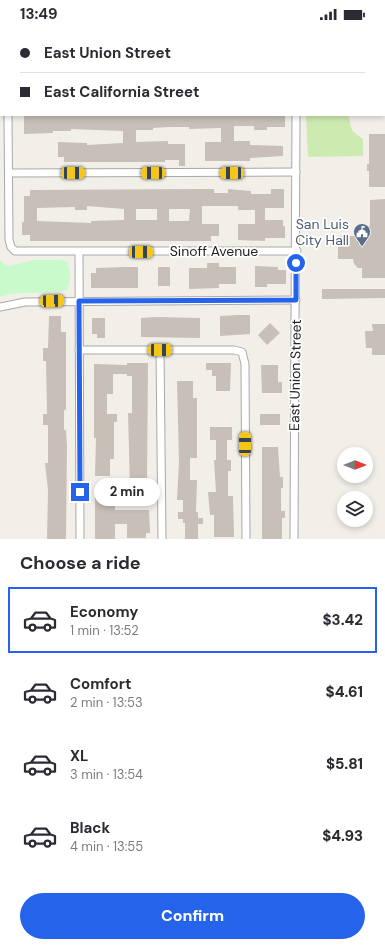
<!DOCTYPE html>
<html lang="en">
<head>
<meta charset="utf-8">
<style>
  body { margin:0; font-family:"DM Sans",sans-serif; background:#f2f2f3; color:#2b2b33; height:100vh; display:flex; flex-direction:column; font-size:15px; white-space:nowrap }
  * { box-sizing:border-box; margin:0 }
  p { font-size:13px; color:#7c7c81 }
  .icon { flex:none; width:22px; height:22px; fill:none; stroke:currentColor; stroke-width:2; stroke-linecap:round; stroke-linejoin:round }
  .map { position:relative; height:511px; overflow:hidden }
  .sheet { display:flex; flex-direction:column; background:#fff; flex:1 }
  .sheet>* { flex:none }
  .top-card { position:absolute; left:0px; top:0px; width:385px; height:88px; box-shadow:0 2px 6px #0003; display:grid; align-content:center; height:88px; padding:0 20px; background:#fff }
  .needle { width:26px; rotate:90deg }
  .controls { position:absolute; left:337px; top:419px; display:grid; gap:8px }
  .controls a { display:grid; place-items:center; width:36px; height:36px; border-radius:50%; background:#fff; box-shadow:0 2px 6px #0003; font-size:20px }
  .end { position:absolute; width:18px; height:18px; margin:-9px; border:5px solid #2563eb; background:#fff; box-shadow:0 0 0 2px #fff }
  .from { border-radius:50% }
  .bubble { position:absolute; height:28px; border-radius:14px; background:#fff; box-shadow:0 2px 6px #0003; font-size:13px; font-weight:800; line-height:28px; text-align:center }
  .car { position:absolute; width:12px; height:24px; margin:-12px -6px; border-radius:5px; box-shadow:0 0 3px 1px #0007; background:linear-gradient(#f5c518 24%,#345 0 40%,#f5c518 0 76%,#345 0 86%,#f5c518 0) }
  .top-card b { display:flex; align-items:center; gap:14px; height:38px; font-size:15px }
  .top-card b+b { border-top:1px solid #e1e1e2 }
  .top-card i { width:10px; height:10px; background:#2b2b33 }
  ul { padding:0; list-style:none }
  li { display:flex; align-items:center; gap:12px; height:66px; margin:0 8px 6px; padding:0 12px; border:2px solid transparent; border-radius:0px }
  li div { flex:1 }
  li b { display:block; font-size:15px }
  li em { font-style:normal; font-weight:800 }
  li.active { border-color:#2563eb }
  li>.icon { width:36px; height:36px; stroke-width:1.5 }
  h2 { padding:0 20px; font-size:18px; line-height:48px }
  .cta { display:flex; gap:8px; margin-top:auto; padding:8px 20px }
  .cta a { flex:1; height:46px; border-radius:24px; background:#2563eb; color:#fff; font-size:16px; font-weight:800; line-height:46px; text-align:center }
  .status { display:flex; justify-content:space-between; align-items:center; height:28px; padding:0 20px; background:#fff; direction:ltr }
  .status svg { height:11px; fill:currentColor }
  .map>svg:first-child { display:block }
</style>
</head>
<body>
<div class="status"><b>13:49</b><svg viewBox="0 0 49 12"><path d="M0 12V9h3v3zM5 12V6h3v6zM10 12V3h3v9zM15 12V0h3v12zM26 1h20v11H26zM47 4h2v5h-2z"/></svg></div>
<div class="map">
<svg width="385" height="511" viewBox="0 0 385 511">
  <rect width="100%" height="100%" fill="#f2efe9"/>
  <path fill="#cdebb0" d="M306 87H349C351 102 351 103 363 111V128L308 129Z"/>
  <path fill="#c8facc" d="M0 232 4 236 9 238 34 232H61L67 233C71 243 71 253 67 262 45 268 21 261 0 269Z"/>
  <g fill="#c7bfb8" fill-rule="evenodd">
    <polygon points="24,87 285,87 285,99 267,99 267,102 254,102 254,98 234,98 234,113 250,113 250,117 283,118 283,128 250,130 250,133 205,133 205,114 221,114 221,100 189,101 189,99 169,99 153,100 153,102 136,102 136,114 168,113 168,116 185,116 185,138 179,138 179,132 165,132 165,134 64,134 64,129 58,129 58,114 87,115 87,117 123,115 123,103 71,101 71,103 53,103 53,105 24,106"/>
    <polygon points="369,106 385,106 385,159 369,159 369,143 367,143 367,136 369,136"/>
    <path d="M195 161H214V165H228V161L251 163V166H271V161H284V180H265V192H283V198H285V210H265V213L238 212V196H255V182H238V178H202V196H219V208H211V213H30V207H22V194H24V168H30V162ZM87 178 124 181V192L91 193V195L37 193V180L75 179V182H87ZM136 181H157V192H136ZM169 181H190L189 193H169Z"/>
    <polygon points="385,171 385,250 362,250 362,240 358,240 354,236 353,231 338,231 338,208 359,208 370,197 370,172"/>
    <polygon points="207,235 219,235 219,239 236,239 236,256 219,256 219,260 189,261 189,240 207,240"/>
    <polygon points="255,238 278,239 278,242 286,242 286,256 267,256 267,259 255,259"/>
    <polygon points="124,239 138,239 138,260 91,260 91,245 96,245 96,240"/>
    <rect x="158" y="239" width="12" height="19"/>
    <polygon points="322,261 385,261 385,270 322,271"/>
    <polygon points="238,287 250,287 250,306 220,308 220,288"/>
    <polygon points="49,288 61,288 61,304 66,304 66,382 64,382 64,402 66,402 67,418 66,511 47,511 48,462 45,435 48,435 48,397 43,397 43,386 47,386 46,333 43,333 43,320 48,320"/>
    <polygon points="156,289 200,290 200,310 141,309 141,290"/>
    <polygon points="92,290 105,290 105,310 97,310 97,306 92,306"/>
    <polygon points="270,295 280,305 267,317 258,307"/>
    <polygon points="372,296 385,296 385,327 372,327 372,320 366,320 365,303 373,303"/>
    <polygon points="127,335 148,335 147,454 149,454 149,461 130,461 128,385 132,385 132,348 127,348 127,346 113,346 113,366 107,366 107,386 117,386 117,394 114,394 114,431 110,431 110,448 95,448 96,410 94,410 94,336 127,337"/>
    <polygon points="206,335 231,335 230,363 216,363 216,348 212,348 212,342 206,342"/>
    <polygon points="261,337 278,337 278,354 282,354 282,365 262,365"/>
    <polygon points="177,353 193,353 193,370 197,370 197,430 190,430 190,452 197,452 196,484 198,484 198,490 203,490 203,496 198,496 198,511 185,511 185,495 183,495 183,491 178,491 178,484 183,484 183,472 177,472 179,434"/>
    <rect x="260" y="386" width="20" height="11"/>
    <polygon points="210,399 232,399 232,412 227,412 227,432 231,432 231,443 228,443 228,468 233,468 234,509 214,509 214,487 210,487 208,464 216,464 214,432 216,432 216,412 210,412"/>
    <polygon points="262,419 278,419 280,449 283,449 283,460 281,460 281,483 285,483 285,490 282,490 282,511 262,511"/>
    <polygon points="95,467 115,467 115,482 149,482 150,505 146,505 146,510 127,510 127,496 115,496 115,511 95,511"/>
  </g>
  <g fill="none" stroke-linecap="round" stroke-linejoin="round">
    <defs>
      <g id="minor">
        <polyline points="8,0 8,1"/>
        <polyline points="292,0 292,1"/>
        <polyline points="384,64 385,64"/>
        <polyline points="8,87 9,212 11,219 15,223 297,223"/>
        <polyline points="9,145 296,144"/>
        <polyline points="79,224 80,511"/>
        <polyline points="0,279 25,274 296,272"/>
        <polyline points="79,322 234,322 242,324 245,336 246,511"/>
        <polyline points="160,322 162,511"/>
        <polyline points="294,511 296,87"/>
      </g>
    </defs>
    <use href="#minor" stroke="#a9a9a9" stroke-width="9"/>
    <use href="#minor" stroke="#fff" stroke-width="7"/>
  </g>
  <g fill="none" stroke-linecap="round" stroke-linejoin="round">
    <polyline stroke="#2563eb" stroke-width="5" points="80,464 79,273 296,272 296,235"/>
  </g>
  <defs>
    <symbol id="civic-pin" viewBox="-11 -11 22 30"><path d="M0 17L-7.5 6A9.5 9.5 0 1 1 7.5 6Z" fill="#5c6f8a" stroke="#fff"/><path d="M-.6-6.5H3V-4.5H.6V-3L4-1V1h2V6H-6V1h2V-1L-.6-3ZM-1.2 2.5V6h2.4V2.5Z" fill="#fff"/></symbol>
  </defs>
  <g fill-rule="evenodd">
    <use href="#civic-pin" x="352" y="194" width="20" height="27"/>
  </g>
  <g text-anchor="middle" stroke-width="3.5" stroke-linejoin="round" paint-order="stroke">
    <g font-size="14" fill="#4e5e75" stroke="#fff" text-anchor="end">
      <text x="349" y="201">San Luis<tspan x="349" dy="16">City Hall</tspan></text>
    </g>
    <g font-size="14" fill="#222" stroke="#fff">
      <text x="214" y="228">Sinoff Avenue</text>
      <text transform="translate(295 347) rotate(-89)" y="5">East Union Street</text>
    </g>
  </g>
</svg>
<div class="controls">
<a><svg class="needle" viewBox="-14 -14 28 28"><path d="M0-13l5 13h-10z" fill="#e53935"/><path d="M0 13l5-13h-10z" fill="#7c7c81"/></svg></a>
<a><svg class="icon" aria-label="layers" viewBox="0 0 24 24"><path d="M12 4l9 5-9 5-9-5zM3 14l9 5 9-5"/></svg></a>
</div>
<i class="end from" style="left:296px;top:235px"></i>
<i class="end" style="left:80px;top:464px"></i>
<div class="bubble" style="left:94px;top:450px;width:66px">2 min</div>
<i class="car" style="left:73px;top:145px;rotate:90deg"></i>
<i class="car" style="left:153px;top:145px;rotate:270deg"></i>
<i class="car" style="left:232px;top:145px;rotate:270deg"></i>
<i class="car" style="left:141px;top:224px;rotate:90deg"></i>
<i class="car" style="left:52px;top:273px;rotate:88deg"></i>
<i class="car" style="left:160px;top:322px;rotate:90deg"></i>
<i class="car" style="left:245px;top:416px;rotate:0deg"></i>
<div class="top-card">
<b><i class="from"></i>East Union Street</b>
<b><i></i>East California Street</b>
</div>
</div>
<section class="sheet">
<h2>Choose a ride</h2>
<ul>
<li class="active"><svg class="icon" aria-label="car" viewBox="0 0 24 24"><path d="M5 17H2v-5l4-1 3-4h7l3 4 3 1v5h-3M9 17h6M6 11h13"/><circle cx="7" cy="17" r="2"/><circle cx="17" cy="17" r="2"/></svg><div><b>Economy</b><p>1 min · 13:52</p></div><em>$3.42</em></li>
<li><svg class="icon" aria-label="car" viewBox="0 0 24 24"><path d="M5 17H2v-5l4-1 3-4h7l3 4 3 1v5h-3M9 17h6M6 11h13"/><circle cx="7" cy="17" r="2"/><circle cx="17" cy="17" r="2"/></svg><div><b>Comfort</b><p>2 min · 13:53</p></div><em>$4.61</em></li>
<li><svg class="icon" aria-label="car" viewBox="0 0 24 24"><path d="M5 17H2v-5l4-1 3-4h7l3 4 3 1v5h-3M9 17h6M6 11h13"/><circle cx="7" cy="17" r="2"/><circle cx="17" cy="17" r="2"/></svg><div><b>XL</b><p>3 min · 13:54</p></div><em>$5.81</em></li>
<li><svg class="icon" aria-label="car" viewBox="0 0 24 24"><path d="M5 17H2v-5l4-1 3-4h7l3 4 3 1v5h-3M9 17h6M6 11h13"/><circle cx="7" cy="17" r="2"/><circle cx="17" cy="17" r="2"/></svg><div><b>Black</b><p>4 min · 13:55</p></div><em>$4.93</em></li>
</ul>
<div class="cta"><a>Confirm</a></div>
</section>
</body>
</html>
